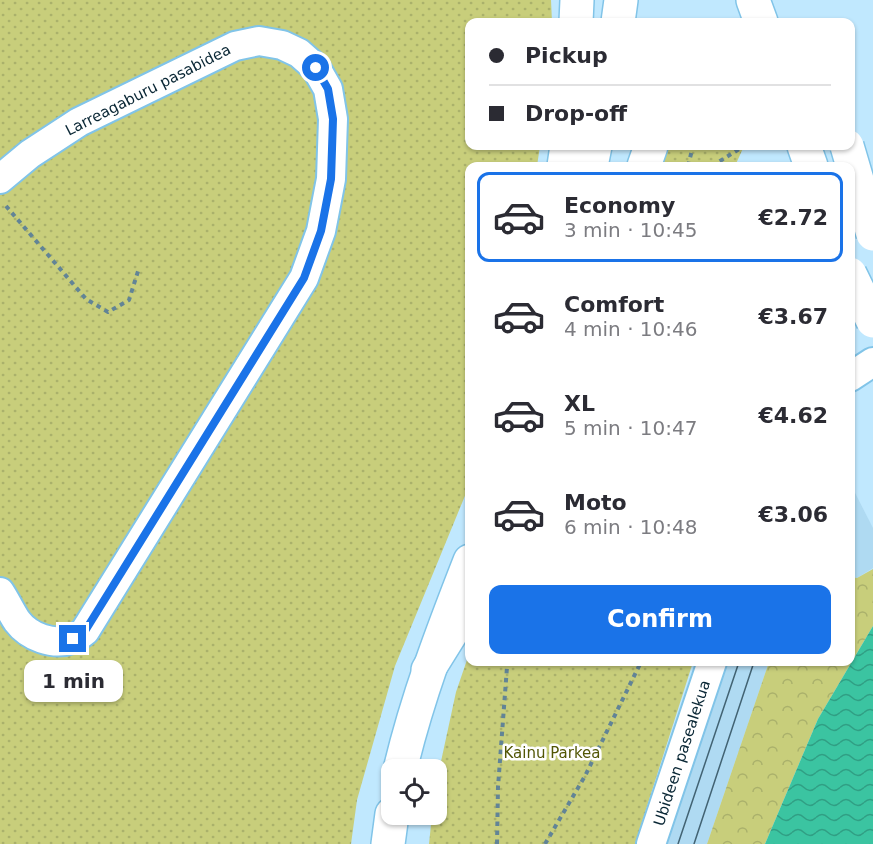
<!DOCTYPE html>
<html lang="en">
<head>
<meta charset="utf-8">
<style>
  body { margin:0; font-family:"DejaVu Sans",sans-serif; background:#f2f2f3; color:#2b2b33; height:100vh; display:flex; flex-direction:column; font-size:22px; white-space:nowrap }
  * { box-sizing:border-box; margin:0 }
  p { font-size:20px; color:#7c7c81 }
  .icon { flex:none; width:33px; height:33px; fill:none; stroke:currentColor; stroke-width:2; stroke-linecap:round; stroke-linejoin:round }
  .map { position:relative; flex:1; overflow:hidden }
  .side { position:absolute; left:465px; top:162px; width:390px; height:504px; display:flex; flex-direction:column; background:#fff; border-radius:12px; box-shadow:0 2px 4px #0004 }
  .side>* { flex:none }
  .hud { position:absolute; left:465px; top:18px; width:390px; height:132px; border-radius:12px; box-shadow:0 2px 4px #0004; display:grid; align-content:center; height:132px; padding:0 24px; background:#fff }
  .controls { position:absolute; left:381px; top:759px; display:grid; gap:12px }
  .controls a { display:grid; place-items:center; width:66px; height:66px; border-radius:12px; background:#fff; box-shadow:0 2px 4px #0004; font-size:30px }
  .end { position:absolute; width:27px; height:27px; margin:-14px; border:8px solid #1a73e8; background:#fff; box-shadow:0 0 0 3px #fff }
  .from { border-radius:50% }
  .bubble { position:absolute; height:42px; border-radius:12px; background:#fff; box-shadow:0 2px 4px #0004; font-size:20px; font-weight:600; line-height:42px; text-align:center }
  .hud b { display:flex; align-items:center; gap:21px; height:57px; font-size:22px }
  .hud b+b { border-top:2px solid #e1e1e2 }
  .hud i { width:15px; height:15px; background:#2b2b33 }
  ul { padding:10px 0 0; list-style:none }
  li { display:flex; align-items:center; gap:18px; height:90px; margin:0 12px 9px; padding:0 12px; border:3px solid transparent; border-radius:12px }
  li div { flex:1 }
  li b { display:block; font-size:22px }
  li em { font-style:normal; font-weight:600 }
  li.on { border-color:#1a73e8 }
  li>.icon { width:54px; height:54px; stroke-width:1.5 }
  .action { display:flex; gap:12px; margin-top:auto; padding:12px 24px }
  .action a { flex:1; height:69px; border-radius:12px; background:#1a73e8; color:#fff; font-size:24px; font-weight:600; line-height:69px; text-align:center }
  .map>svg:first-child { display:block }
</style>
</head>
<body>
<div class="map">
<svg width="873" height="844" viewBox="0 0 873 844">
  <defs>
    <pattern id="green-dots" width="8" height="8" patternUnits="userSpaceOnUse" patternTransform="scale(1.5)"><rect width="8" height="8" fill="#c8ce7b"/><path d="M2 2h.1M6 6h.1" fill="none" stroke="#aab16b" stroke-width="1.8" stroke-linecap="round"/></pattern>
    <pattern id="forest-crowns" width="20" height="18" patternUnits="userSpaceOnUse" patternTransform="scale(1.5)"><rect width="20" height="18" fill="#c8ce7b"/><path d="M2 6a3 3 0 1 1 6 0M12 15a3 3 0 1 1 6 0" fill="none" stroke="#aab16b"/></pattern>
    <pattern id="water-waves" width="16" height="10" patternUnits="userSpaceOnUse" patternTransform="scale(1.5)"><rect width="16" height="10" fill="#3bc4a1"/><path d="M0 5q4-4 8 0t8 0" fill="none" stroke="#309f84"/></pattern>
  </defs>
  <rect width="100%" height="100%" fill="#c0e8fe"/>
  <g fill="#afdaf2">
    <polygon points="850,483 873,528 873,568 857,578 851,577"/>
    <polygon points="722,662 769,662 707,844 663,844"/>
  </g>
  <g fill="url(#green-dots)">
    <polygon points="0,0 551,0 552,22 470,22 470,146 540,146 537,166 470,166 469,486 395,666 357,800 351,844 0,844"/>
    <polygon points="664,146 744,146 735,166 657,166"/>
    <polygon points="469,654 470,662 693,662 635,844 429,844 432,815 436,814 437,780 456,692"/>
  </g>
  <polygon fill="url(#forest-crowns)" points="873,569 873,626 818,719 765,844 707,844 769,662 850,662 851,577 857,578"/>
  <polygon fill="url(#water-waves)" points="873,626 873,844 765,844 818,719"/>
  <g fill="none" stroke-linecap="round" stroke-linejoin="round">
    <defs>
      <g id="street">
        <path d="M0 179 30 154 79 122 235 46 259 41 282 45 299 53 316 68 328 89 333 119 331 179 321 231 304 278 85 631C81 634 77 638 73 639 53 646 29 637 17 621 11 612 6 601 0 592"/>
        <polyline points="850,377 873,362"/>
        <polyline points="651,844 712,662"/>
      </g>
      <g id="secondary">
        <polyline points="576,22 577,0"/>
        <polyline points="618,22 621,0"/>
        <polyline points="564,166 567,146"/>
        <polyline points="591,166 595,146"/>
        <path d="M400 770C417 698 443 630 470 561"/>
        <polyline points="388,844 392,814"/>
      </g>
      <g id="highway">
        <polyline points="753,0 761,22"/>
        <polyline points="804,146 811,166"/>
        <polyline points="644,166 651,146"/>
        <polyline points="428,670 461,617 470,599"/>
      </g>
    </defs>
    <use href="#street" stroke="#81c4e8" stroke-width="32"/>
    <use href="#secondary" stroke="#81c4e8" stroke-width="36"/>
    <use href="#highway" stroke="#81c4e8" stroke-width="36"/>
    <g stroke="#628496" stroke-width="4" stroke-dasharray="4.5 4.5" stroke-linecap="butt">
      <polyline points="688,166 693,146"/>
      <polyline points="712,166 744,146"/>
      <polyline points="6,206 86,299 108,312 129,300 139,268"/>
      <polyline points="497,844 498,787 507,667 509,662"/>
      <polyline points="545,844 585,776 641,662"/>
    </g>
    <use href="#street" stroke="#fff" stroke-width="28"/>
    <use href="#secondary" stroke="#fff" stroke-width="33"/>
    <use href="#highway" stroke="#fff" stroke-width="33"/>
    <g stroke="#426373" stroke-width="1.5">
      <polyline points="678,844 739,662"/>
      <polyline points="694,844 754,662"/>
    </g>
    <defs>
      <g id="highway-bridge">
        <polyline points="847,146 873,234"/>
        <polyline points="850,274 873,321"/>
      </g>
    </defs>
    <use href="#highway-bridge" stroke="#81c4e8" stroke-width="36" stroke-linecap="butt"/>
    <use href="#highway-bridge" stroke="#fff" stroke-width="33"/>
  </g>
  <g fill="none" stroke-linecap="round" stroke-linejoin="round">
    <polyline stroke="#1a73e8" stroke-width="8" points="73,639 85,631 304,278 321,231 331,179 333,119 328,89 316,68"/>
  </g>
  <g text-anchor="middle" stroke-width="5" stroke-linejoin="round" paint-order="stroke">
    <g font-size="15" fill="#092634" stroke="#fff">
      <text transform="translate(148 90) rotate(-27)" y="5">Larreagaburu pasabidea</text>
      <text transform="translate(682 753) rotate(-72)" y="5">Ubideen pasealekua</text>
    </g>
    <g font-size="15" fill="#525605" stroke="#fff">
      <text x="552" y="758">Kainu Parkea</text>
    </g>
  </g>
</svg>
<div class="controls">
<a><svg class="icon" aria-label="locate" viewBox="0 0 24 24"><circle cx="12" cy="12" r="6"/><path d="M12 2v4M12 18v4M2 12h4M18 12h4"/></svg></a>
</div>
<i class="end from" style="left:316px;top:68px"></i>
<i class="end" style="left:73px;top:639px"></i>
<div class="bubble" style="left:24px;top:660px;width:99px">1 min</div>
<div class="hud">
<b><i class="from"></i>Pickup</b>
<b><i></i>Drop-off</b>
</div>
<section class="side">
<ul>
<li class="on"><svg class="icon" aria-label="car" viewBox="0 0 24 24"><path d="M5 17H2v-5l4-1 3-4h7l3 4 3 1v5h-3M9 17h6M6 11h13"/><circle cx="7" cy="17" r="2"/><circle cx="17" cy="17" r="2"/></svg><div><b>Economy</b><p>3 min · 10:45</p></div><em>€2.72</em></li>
<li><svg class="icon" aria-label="car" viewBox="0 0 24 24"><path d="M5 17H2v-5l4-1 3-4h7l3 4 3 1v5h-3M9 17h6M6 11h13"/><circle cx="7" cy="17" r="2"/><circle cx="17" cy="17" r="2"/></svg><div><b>Comfort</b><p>4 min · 10:46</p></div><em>€3.67</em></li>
<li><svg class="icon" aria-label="car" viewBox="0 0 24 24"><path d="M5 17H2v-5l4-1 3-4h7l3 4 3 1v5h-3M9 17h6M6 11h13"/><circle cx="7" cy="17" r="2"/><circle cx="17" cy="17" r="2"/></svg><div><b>XL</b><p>5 min · 10:47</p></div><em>€4.62</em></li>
<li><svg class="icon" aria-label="car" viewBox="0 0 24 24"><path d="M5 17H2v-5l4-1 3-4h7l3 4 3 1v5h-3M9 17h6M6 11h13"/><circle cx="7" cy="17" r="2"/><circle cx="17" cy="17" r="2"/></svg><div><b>Moto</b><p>6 min · 10:48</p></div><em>€3.06</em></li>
</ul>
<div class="action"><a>Confirm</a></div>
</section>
</div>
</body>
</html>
